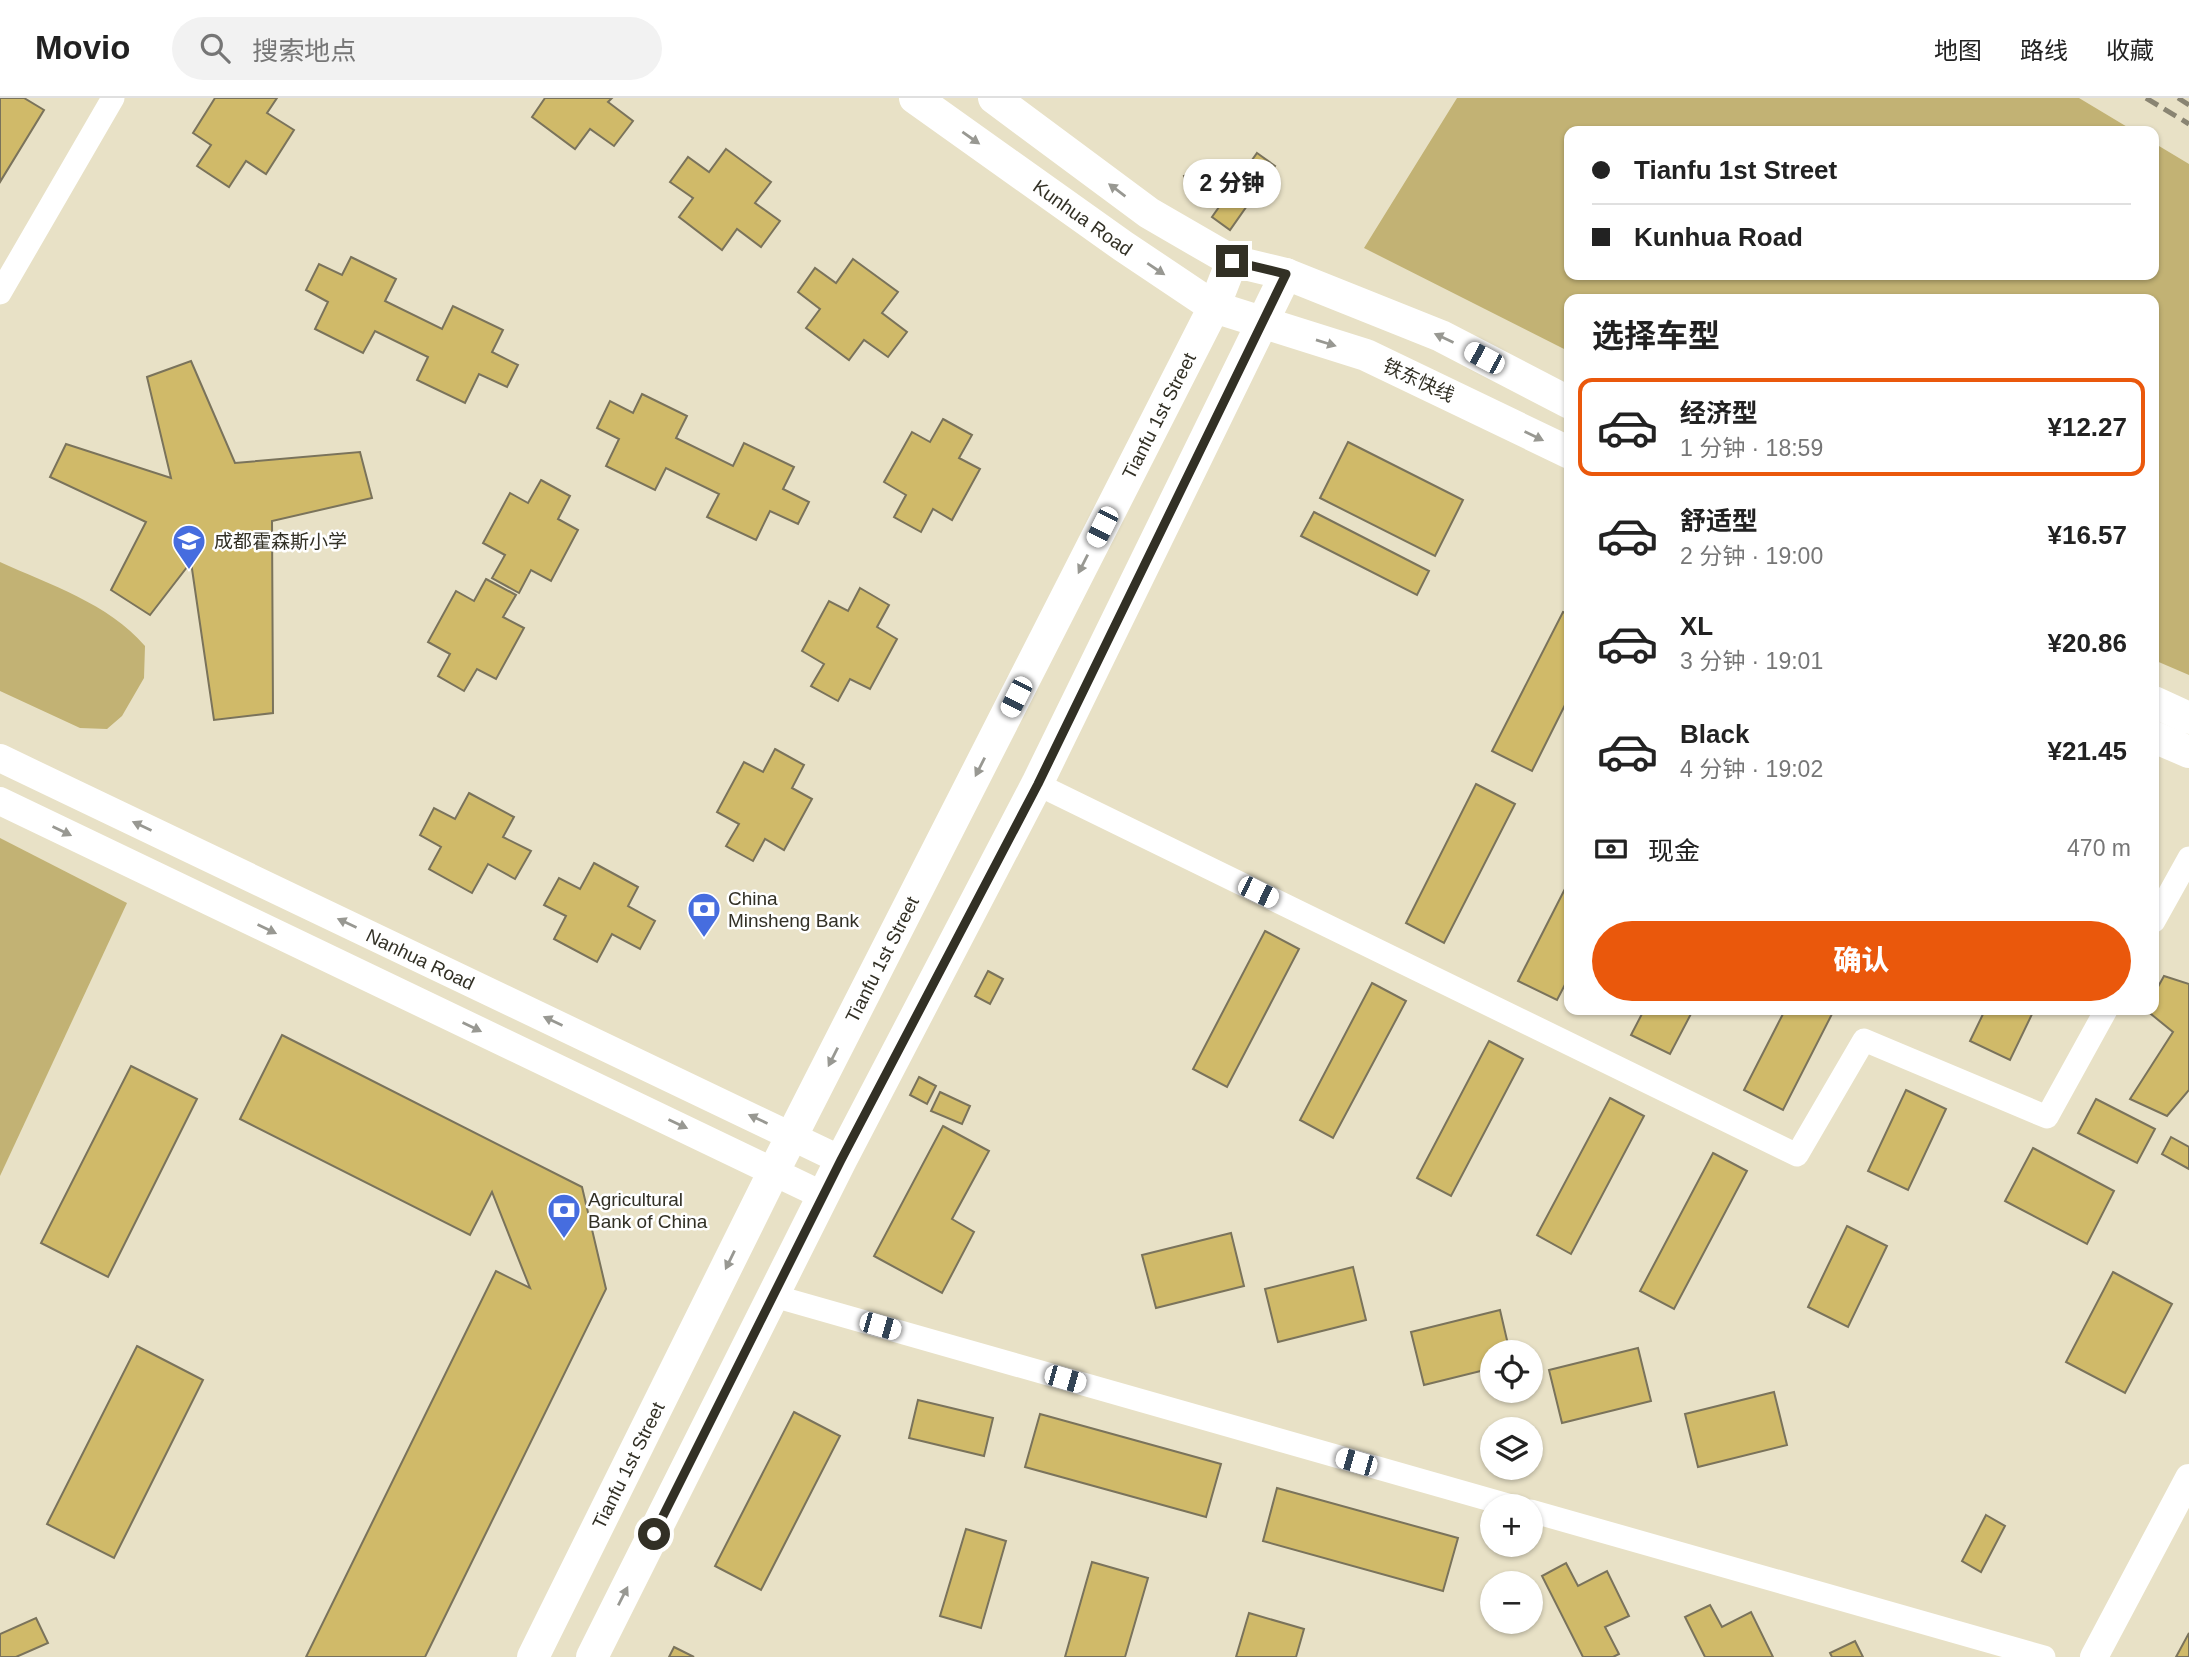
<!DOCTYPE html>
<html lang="zh">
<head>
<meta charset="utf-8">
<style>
  body { margin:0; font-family:Helvetica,"Noto Sans SC",sans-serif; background:#f2f2f2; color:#222; height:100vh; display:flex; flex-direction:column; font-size:26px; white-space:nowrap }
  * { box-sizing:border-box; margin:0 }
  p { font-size:23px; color:#767676 }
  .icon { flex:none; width:38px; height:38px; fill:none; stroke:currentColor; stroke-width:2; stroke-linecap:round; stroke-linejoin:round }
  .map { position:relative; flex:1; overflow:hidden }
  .side { position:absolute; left:1564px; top:196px; width:595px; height:721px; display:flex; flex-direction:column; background:#fff; border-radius:14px; box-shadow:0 2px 5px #0004 }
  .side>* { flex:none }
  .banner { position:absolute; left:1564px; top:28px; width:595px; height:154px; border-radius:14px; box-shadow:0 2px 5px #0004; display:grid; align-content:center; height:154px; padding:0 28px; background:#fff }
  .buttons { position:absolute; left:1480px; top:1242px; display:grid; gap:14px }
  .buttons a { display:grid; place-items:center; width:63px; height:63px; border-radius:50%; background:#fff; box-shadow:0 2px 5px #0004; font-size:35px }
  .end { position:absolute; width:32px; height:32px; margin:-16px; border:9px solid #323025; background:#fff; box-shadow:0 0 0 4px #fff }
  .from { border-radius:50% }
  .bubble { position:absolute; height:49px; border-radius:24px; background:#fff; box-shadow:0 2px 5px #0004; font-size:23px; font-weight:800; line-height:49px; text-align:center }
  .car { position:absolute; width:21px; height:42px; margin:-21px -10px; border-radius:9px; box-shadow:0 0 5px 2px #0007; background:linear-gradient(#fff 24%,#345 0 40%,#fff 0 76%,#345 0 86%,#fff 0) }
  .banner b { display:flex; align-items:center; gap:24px; height:66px; font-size:26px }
  .banner b+b { border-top:2px solid #e0e0e0 }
  .banner i { width:18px; height:18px; background:#222 }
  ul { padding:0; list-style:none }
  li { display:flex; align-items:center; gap:21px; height:98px; margin:0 14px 10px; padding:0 14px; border:4px solid transparent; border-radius:14px }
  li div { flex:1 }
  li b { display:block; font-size:26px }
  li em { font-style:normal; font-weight:800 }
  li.selected { border-color:#ea580c }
  li>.icon { width:63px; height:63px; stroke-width:1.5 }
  h2 { padding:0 28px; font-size:32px; line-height:84px }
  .pay { display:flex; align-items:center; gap:18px; height:77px; padding:0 28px; font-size:26px }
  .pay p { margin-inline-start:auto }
  .primary-button { display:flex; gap:14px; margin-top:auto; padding:14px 28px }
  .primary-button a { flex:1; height:80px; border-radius:42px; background:#ea580c; color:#fff; font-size:28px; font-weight:800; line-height:80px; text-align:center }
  header { display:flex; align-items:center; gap:42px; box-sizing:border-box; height:98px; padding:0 35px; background:#fff; border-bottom:2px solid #e0e0e0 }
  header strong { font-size:33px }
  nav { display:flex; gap:38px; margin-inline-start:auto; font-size:24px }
  .search { width:490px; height:63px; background:#f2f2f2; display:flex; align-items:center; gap:18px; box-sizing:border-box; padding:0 24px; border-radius:38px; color:#767676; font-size:26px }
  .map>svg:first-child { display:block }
</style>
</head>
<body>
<header>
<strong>Movio</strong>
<div class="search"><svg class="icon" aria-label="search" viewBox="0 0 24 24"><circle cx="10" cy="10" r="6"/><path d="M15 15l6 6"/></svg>搜索地点</div>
<nav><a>地图</a><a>路线</a><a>收藏</a></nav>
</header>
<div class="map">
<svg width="2189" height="1559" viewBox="0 0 2189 1559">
  <rect width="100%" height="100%" fill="#e8e1c6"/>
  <g fill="#c2b274">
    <polygon points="1457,0 2079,0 2134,33 1570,33 1570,177 2154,177 2154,45 2189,66 2189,577 2154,562 2154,201 1570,201 1570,254 1364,150"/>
    <path d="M0 464C50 487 108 505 145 548L144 580 122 618 107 631 80 630 0 593Z"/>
    <polygon points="0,740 127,805 0,1078"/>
  </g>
  <g fill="#d0ba69" stroke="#7a735b" stroke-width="2">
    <polygon points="0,0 24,0 44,12 0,84"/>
    <polygon points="215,0 277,0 267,15 294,32 266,76 246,63 229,89 197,68 211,47 193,35"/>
    <polygon points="545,0 612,0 608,4 633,23 614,48 590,31 575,51 532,19"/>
    <polygon points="726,51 771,84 755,105 780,123 761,149 737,131 722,152 679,119 693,100 670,84 688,59 709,74"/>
    <polygon points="1257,55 1275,68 1230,132 1212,119"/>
    <polygon points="1226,65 1231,80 1189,93 1184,78"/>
    <polygon points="351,159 396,181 385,203 442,231 453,208 503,232 492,254 518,267 507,289 479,276 465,305 417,282 428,259 375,233 363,255 315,231 328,204 306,192 319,166 342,177"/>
    <polygon points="853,161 898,194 882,215 907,234 888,259 864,242 849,262 806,230 820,211 798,194 815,170 836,185"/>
    <polygon points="191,263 235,365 360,354 372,400 272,423 273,615 214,622 191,464 150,517 111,492 146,424 50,379 66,346 171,380 147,279"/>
    <polygon points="642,296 687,318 676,340 733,368 744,345 794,369 783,391 809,404 798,426 770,413 756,442 707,419 719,396 666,370 655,392 606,368 619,341 597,330 610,303 633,315"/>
    <polygon points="943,321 972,337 959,360 980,371 952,422 933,411 921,434 894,419 906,397 884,384 912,334 930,344"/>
    <polygon points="1348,344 1463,402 1435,458 1320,400"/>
    <polygon points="541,382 570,398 558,421 578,432 551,483 531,472 519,495 492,480 505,457 483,445 510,395 528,405"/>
    <polygon points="1314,414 1429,473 1417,497 1301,438"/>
    <polygon points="486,481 516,497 503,519 524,530 496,581 477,571 464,593 438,578 450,556 428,544 456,493 474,503"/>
    <polygon points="860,490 889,507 877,529 897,541 870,591 850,581 838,603 811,588 824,566 802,553 829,503 848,513"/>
    <polygon points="1563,514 1570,517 1570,597 1532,673 1492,653"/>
    <polygon points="775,651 804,667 792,690 812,701 784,752 765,741 753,763 726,748 739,726 717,714 744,664 763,674"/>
    <polygon points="1476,686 1515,706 1444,845 1406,825"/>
    <polygon points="469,695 514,719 503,739 531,753 515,781 488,766 472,795 429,771 441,749 420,737 434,710 455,721"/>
    <polygon points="594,765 638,789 628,808 655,823 640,851 612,836 597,864 554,841 566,818 544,807 559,780 580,791"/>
    <polygon points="1570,781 1570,877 1557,902 1518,883"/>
    <polygon points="1265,833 1299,851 1227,989 1193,971"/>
    <polygon points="988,873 1003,881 990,906 975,898"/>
    <polygon points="2164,878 2189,886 2189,992 2167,1018 2130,1001 2173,934 2146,912 2154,912 2154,896"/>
    <polygon points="1372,885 1406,903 1333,1040 1300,1022"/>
    <polygon points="1644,912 1693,912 1670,956 1631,937"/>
    <polygon points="1785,912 1834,912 1783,1012 1744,992"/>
    <polygon points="1985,912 2034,912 2010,962 1970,943"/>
    <polygon points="282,937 582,1089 606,1191 425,1559 306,1559 496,1173 530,1190 492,1094 470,1137 240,1021"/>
    <polygon points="1489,943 1523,961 1451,1098 1417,1080"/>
    <polygon points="131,968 197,1001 108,1179 41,1145"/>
    <polygon points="919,979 936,988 927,1006 910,997"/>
    <polygon points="1906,992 1946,1011 1908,1092 1868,1073"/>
    <polygon points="940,994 970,1008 962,1026 931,1013"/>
    <polygon points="1610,1000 1644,1018 1571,1156 1537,1137"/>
    <polygon points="2096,1001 2155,1031 2137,1065 2078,1035"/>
    <polygon points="943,1028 989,1053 952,1121 974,1134 942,1195 874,1158"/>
    <polygon points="2171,1039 2189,1049 2189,1071 2162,1056"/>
    <polygon points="2033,1050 2114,1093 2087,1146 2005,1103"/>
    <polygon points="1713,1055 1747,1073 1674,1211 1640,1193"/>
    <polygon points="1847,1128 1887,1148 1848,1229 1808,1209"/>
    <polygon points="1231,1135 1244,1188 1156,1210 1142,1157"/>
    <polygon points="1353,1169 1366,1222 1278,1244 1265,1191"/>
    <polygon points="2113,1174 2172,1206 2125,1295 2066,1264"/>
    <polygon points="1500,1212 1510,1255 1493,1255 1493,1270 1424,1287 1411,1234"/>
    <polygon points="137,1248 203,1282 114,1460 47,1426"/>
    <polygon points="1638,1250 1651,1303 1562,1325 1549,1272"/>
    <polygon points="1774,1294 1787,1347 1698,1369 1685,1316"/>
    <polygon points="918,1302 993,1320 984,1358 909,1340"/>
    <polygon points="794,1314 840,1338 761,1492 715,1468"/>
    <polygon points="1040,1316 1221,1366 1206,1419 1025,1369"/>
    <polygon points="1277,1390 1458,1440 1443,1493 1263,1443"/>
    <polygon points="1986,1417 2005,1428 1981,1474 1962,1463"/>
    <polygon points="966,1431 1006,1443 981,1530 940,1518"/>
    <polygon points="1092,1464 1148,1480 1125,1559 1065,1559"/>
    <polygon points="1566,1465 1578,1488 1607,1473 1629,1518 1605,1529 1619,1556 1613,1559 1583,1559 1542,1478"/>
    <polygon points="1710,1507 1722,1529 1751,1514 1773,1559 1705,1559 1685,1519"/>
    <polygon points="1249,1515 1304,1531 1296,1559 1236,1559"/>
    <polygon points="36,1520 48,1545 16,1559 0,1559 0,1536"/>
    <polygon points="2189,1535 2189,1559 2176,1559"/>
    <polygon points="1855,1543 1863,1559 1832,1559 1830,1555"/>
    <polygon points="674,1549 694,1559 669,1559"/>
  </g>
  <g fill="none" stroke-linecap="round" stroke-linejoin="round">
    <g stroke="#fff" stroke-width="23">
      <polyline points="0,195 113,0"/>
      <polyline points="1037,686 1797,1057 1864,942 2047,1019 2106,912"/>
      <polyline points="2154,823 2189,760"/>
      <polyline points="774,1198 1515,1409"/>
      <polyline points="1531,1413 2044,1559"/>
    </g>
    <g stroke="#fff" stroke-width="28">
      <path id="s1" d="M0 660 841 1062"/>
      <polyline points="0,703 824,1098"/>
      <polyline points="2094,1559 2189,1380"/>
    </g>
    <g stroke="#fff" stroke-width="32">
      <path id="s2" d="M915 0 1123 148 1214 209 1366 257 1570 355"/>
      <polyline points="994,0 1149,115 1232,163 1286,176 1441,238 1570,305"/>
      <polyline points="2154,604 2189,620"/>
      <polyline points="2154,639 2189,654"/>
      <path id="s3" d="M533 1559 774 1073 1214 209 1232 163"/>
      <polyline points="592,1559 841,1062 1037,686 1286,176"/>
    </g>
    <g stroke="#898472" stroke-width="5" stroke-dasharray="14 7" stroke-linecap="butt">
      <polyline points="2146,0 2189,26"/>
      <polyline points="2178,0 2189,7"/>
    </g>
  </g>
  <defs><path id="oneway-solid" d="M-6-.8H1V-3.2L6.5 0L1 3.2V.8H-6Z" transform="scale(1.75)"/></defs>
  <g fill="#989892">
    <use href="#oneway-solid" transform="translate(971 40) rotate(35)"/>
    <use href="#oneway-solid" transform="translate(1117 92) rotate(-143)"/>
    <use href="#oneway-solid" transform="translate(1156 171) rotate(34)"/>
    <use href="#oneway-solid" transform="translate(1444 240) rotate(-155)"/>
    <use href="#oneway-solid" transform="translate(1326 245) rotate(17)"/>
    <use href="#oneway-solid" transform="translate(1534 338) rotate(26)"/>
    <use href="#oneway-solid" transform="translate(1083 466) rotate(117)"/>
    <use href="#oneway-solid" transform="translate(980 669) rotate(117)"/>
    <use href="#oneway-solid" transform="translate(142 728) rotate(-155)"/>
    <use href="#oneway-solid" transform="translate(62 733) rotate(26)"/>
    <use href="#oneway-solid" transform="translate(347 825) rotate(-155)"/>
    <use href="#oneway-solid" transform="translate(267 831) rotate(26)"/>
    <use href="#oneway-solid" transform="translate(553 923) rotate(-155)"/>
    <use href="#oneway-solid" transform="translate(472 929) rotate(26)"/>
    <use href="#oneway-solid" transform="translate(833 959) rotate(117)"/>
    <use href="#oneway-solid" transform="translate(758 1021) rotate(-155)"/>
    <use href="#oneway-solid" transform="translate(678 1026) rotate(25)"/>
    <use href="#oneway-solid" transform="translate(730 1162) rotate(116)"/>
    <use href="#oneway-solid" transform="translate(623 1498) rotate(-63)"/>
  </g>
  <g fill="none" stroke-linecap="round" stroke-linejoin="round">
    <polyline stroke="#323025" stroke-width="9" points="654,1436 841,1062 1038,686 1286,176 1232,163"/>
  </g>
  <defs>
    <symbol id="school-pin" viewBox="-11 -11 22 30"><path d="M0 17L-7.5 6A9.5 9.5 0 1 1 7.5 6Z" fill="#466ddf" stroke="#fff"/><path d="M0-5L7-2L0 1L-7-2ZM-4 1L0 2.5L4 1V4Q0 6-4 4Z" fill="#fff"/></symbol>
    <symbol id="bank-pin" viewBox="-11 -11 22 30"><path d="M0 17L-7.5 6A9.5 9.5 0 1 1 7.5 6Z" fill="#466ddf" stroke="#fff"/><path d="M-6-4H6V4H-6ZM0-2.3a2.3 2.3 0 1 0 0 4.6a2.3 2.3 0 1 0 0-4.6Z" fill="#fff"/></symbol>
  </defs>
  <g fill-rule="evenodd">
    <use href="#school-pin" x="170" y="424" width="38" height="52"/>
    <use href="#bank-pin" x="685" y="792" width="38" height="52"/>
    <use href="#bank-pin" x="545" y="1093" width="38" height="52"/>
  </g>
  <g text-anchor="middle" stroke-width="5" stroke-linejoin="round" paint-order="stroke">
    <g font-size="19" fill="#323025" stroke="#fff">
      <text dy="7" stroke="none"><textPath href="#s2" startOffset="206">Kunhua Road</textPath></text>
      <text transform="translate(1419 282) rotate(25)" y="7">铁东快线</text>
      <text dy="7" stroke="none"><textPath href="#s3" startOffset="1390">Tianfu 1st Street</textPath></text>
      <text dy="7" stroke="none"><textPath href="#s1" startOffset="466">Nanhua Road</textPath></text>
      <text dy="7" stroke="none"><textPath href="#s3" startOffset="780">Tianfu 1st Street</textPath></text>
      <text dy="7" stroke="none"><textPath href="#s3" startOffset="214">Tianfu 1st Street</textPath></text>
    </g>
    <g font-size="19" fill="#323025" stroke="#fff" text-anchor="start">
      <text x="214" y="450">成都霍森斯小学</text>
      <text x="728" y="807">China<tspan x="728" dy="22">Minsheng Bank</tspan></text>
      <text x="588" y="1108">Agricultural<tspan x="588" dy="22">Bank of China</tspan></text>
    </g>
  </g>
</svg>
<div class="buttons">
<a><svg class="icon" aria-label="locate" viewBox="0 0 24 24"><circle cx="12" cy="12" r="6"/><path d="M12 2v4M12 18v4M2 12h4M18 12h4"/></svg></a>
<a><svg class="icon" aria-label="layers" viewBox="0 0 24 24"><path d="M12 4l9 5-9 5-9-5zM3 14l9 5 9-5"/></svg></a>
<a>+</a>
<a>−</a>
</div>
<i class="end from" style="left:654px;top:1436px"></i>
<i class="end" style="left:1232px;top:163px"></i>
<div class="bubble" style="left:1183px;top:61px;width:98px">2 分钟</div>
<i class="car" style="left:1484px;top:260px;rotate:298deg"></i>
<i class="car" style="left:1102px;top:429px;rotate:207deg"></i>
<i class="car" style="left:1016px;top:599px;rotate:207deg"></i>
<i class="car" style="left:1258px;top:794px;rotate:116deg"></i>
<i class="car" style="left:880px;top:1228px;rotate:106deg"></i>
<i class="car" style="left:1065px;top:1281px;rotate:106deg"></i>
<i class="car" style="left:1356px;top:1364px;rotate:286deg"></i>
<div class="banner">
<b><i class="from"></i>Tianfu 1st Street</b>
<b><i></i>Kunhua Road</b>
</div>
<section class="side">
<h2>选择车型</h2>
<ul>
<li class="selected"><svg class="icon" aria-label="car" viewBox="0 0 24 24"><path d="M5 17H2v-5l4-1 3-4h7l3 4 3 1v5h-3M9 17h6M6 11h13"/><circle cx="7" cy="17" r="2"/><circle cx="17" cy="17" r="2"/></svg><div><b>经济型</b><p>1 分钟 · 18:59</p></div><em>¥12.27</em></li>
<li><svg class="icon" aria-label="car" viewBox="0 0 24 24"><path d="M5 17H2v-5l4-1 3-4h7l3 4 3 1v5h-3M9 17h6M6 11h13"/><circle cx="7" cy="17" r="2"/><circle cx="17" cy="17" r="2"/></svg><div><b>舒适型</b><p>2 分钟 · 19:00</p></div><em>¥16.57</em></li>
<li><svg class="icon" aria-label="car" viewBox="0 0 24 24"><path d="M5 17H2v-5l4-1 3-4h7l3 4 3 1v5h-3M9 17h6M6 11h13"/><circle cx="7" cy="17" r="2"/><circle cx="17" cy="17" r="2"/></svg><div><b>XL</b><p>3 分钟 · 19:01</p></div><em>¥20.86</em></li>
<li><svg class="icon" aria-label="car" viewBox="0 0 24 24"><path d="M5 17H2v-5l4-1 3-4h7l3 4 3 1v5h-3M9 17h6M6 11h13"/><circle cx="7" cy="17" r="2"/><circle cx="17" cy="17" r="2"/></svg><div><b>Black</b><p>4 分钟 · 19:02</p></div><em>¥21.45</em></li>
</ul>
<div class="pay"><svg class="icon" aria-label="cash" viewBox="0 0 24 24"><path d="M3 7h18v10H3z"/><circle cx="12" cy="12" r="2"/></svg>现金<p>470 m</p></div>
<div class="primary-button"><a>确认</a></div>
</section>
</div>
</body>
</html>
